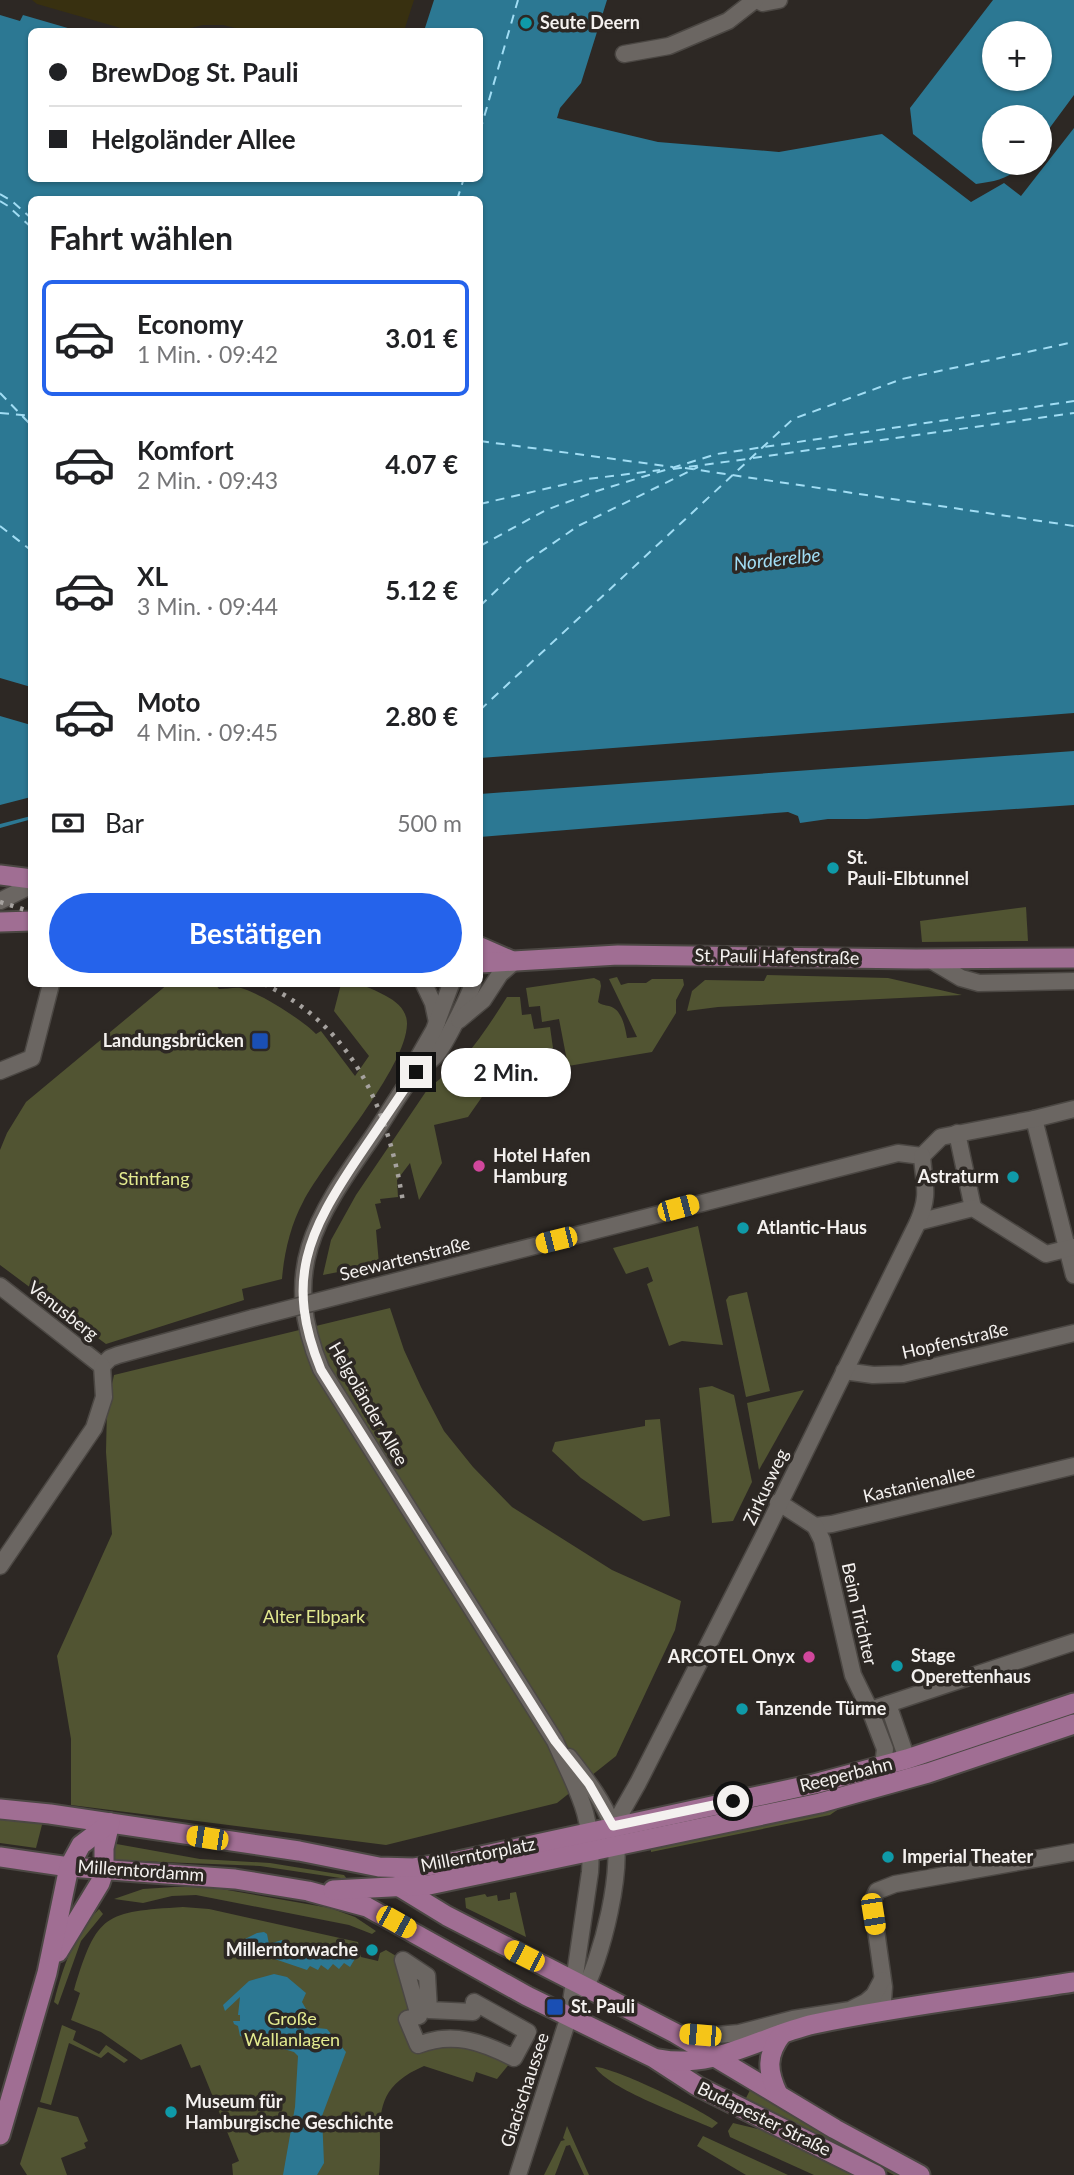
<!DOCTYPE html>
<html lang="de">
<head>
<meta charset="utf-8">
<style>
  body { margin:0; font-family:Lato,sans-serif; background:#f2f2f2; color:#202124; height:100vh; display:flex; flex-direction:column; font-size:26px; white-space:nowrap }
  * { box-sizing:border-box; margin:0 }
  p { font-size:23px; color:#757577 }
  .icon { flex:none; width:38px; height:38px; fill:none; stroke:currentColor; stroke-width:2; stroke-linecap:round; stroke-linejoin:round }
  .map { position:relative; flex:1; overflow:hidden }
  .details { position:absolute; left:28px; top:196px; width:455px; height:791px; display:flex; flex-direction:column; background:#fff; border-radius:10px; box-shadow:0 2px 5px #0004 }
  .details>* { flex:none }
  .hud { position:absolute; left:28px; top:28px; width:455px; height:154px; border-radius:10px; box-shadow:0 2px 5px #0004; display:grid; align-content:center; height:154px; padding:0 21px; background:#fff }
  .buttons { position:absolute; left:982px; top:21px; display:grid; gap:14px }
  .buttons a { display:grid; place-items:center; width:70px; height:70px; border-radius:50%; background:#fff; box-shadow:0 2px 5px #0004; font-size:35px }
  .end { position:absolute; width:32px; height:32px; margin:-16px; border:9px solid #f4f1ef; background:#111; box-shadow:0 0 0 4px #111 }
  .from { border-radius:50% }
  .bubble { position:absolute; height:49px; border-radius:24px; background:#fff; box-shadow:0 2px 5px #0004; font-size:23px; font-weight:700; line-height:49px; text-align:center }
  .car { position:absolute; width:21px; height:42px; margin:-21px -10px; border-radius:9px; box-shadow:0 0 5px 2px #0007; background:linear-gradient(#f5c518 24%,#345 0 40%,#f5c518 0 76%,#345 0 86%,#f5c518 0) }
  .hud b { display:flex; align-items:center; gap:24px; height:66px; font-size:26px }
  .hud b+b { border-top:2px solid #e0e0e0 }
  .hud i { width:18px; height:18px; background:#202124 }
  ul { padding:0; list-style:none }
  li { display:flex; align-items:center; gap:21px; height:116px; margin:0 14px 10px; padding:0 7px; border:4px solid transparent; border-radius:10px }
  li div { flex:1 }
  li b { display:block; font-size:26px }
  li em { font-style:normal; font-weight:700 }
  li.selected { border-color:#2563eb }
  li>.icon { width:63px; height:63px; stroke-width:1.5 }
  h2 { padding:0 21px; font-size:32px; line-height:84px }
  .pay { display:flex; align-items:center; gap:18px; height:77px; padding:0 21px; font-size:26px }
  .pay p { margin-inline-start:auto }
  .primary-button { display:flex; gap:14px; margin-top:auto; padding:14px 21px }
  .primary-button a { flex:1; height:80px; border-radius:42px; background:#2563eb; color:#fff; font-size:28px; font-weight:700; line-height:80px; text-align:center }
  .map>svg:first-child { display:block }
</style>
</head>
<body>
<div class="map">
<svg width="1074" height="2175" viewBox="0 0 1074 2175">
  <rect width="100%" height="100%" fill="#2d2824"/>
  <g fill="#515432">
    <polygon points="1026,907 1028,941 922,942 920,921"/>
    <polygon points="767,975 888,978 962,995 718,1007 687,1011 692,991 705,980 764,981"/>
    <path d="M617 977 621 985 628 983H646L652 979H683L684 985 676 1000V1013L652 1052 568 1066 559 1019 542 1022 540 1006 529 1007 526 988 594 978 600 981 601 986 598 1002C601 1005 605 1005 609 1006 622 1009 625 1027 627 1038L637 1037 609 979Z"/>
    <path d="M168 984H215L219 989C226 989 234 987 241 988 258 992 304 1021 316 1034L321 1031 355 1076 369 1056 334 1011 341 984C361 983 368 987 386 996 397 1002 407 1010 407 1024 406 1069 326 1158 303 1202 291 1224 284 1253 282 1279L242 1289 244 1300 106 1344 0 1265V1150L7 1133 26 1102Z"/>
    <path d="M507 997H520L522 1015 531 1014 534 1029 550 1027 553 1048 521 1051 524 1074 491 1084 468 1117 434 1125 442 1163 419 1200 410 1163 397 1180 398 1197 380 1199 381 1203 375 1204 381 1228 376 1230 379 1264 323 1275 331 1240 356 1195 427 1090C438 1079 451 1072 461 1061 479 1041 493 1019 507 997Z"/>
    <polygon points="698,1226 723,1345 682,1341 669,1346 647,1284 653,1281 648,1267 626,1274 613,1248"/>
    <polygon points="747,1292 770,1391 746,1397 726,1300 729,1296"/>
    <polygon points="390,1308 404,1350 421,1387 444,1431 473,1467 512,1507 612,1570 681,1601 675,1630 616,1756 557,1803 386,1845 71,1805 71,1739 57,1656 112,1534 106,1452 107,1407 114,1375"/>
    <polygon points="712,1386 734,1395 752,1482 733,1521 712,1523 699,1388"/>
    <polygon points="804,1390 759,1470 747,1403"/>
    <polygon points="660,1419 670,1516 643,1521 581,1478 552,1451 555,1442 645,1426 645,1420"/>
    <polygon points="847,1803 830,1815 651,1852 651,1846"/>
    <polygon points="0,1818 43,1821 36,1848 0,1843"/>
    <polygon points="111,1843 200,1859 270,1863 344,1875 347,1879 260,1866 111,1860"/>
    <polygon points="174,1887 210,1887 330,1908 355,1917 376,1931 372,1934 349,1925 196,1895 172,1896 143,1903 114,1899 143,1889"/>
    <polygon points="516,1892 526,1937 466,1908 465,1898 485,1894 487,1897 497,1895 498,1901 510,1899 510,1893"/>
    <path d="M183 1907 209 1909 358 1942 361 1957 378 1961 380 1953 386 1950 403 1960 419 2016 407 2020 418 2045 439 2038 514 2058 497 2079 476 2072 473 2082 424 2066C366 2091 384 2125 379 2175H233L232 2164 239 2161 200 2065 191 2068 181 2044 141 2060 101 2032 71 2020 80 1993 74 1990C97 1913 105 1912 183 1907Z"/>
    <path d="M99 1909 103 1914 81 1941 58 2005 54 2002C63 1967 73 1936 99 1909Z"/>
    <polygon points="62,2025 76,2031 73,2040 99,2054 106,2045 128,2060 124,2063 108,2052 101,2058 69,2043 51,2105 40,2102"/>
    <path d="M595 2067C611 2066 705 2111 718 2123L712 2128C685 2116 609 2089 595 2067Z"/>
    <polygon points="750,2090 907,2175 894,2175 773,2113 744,2102"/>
    <polygon points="38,2107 78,2117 88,2141 84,2143 86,2148 61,2158 67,2175 27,2175 20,2164"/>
    <polygon points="733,2123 762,2130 852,2175 814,2175 730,2137 728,2131"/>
    <polygon points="567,2126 589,2175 584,2175 570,2145 566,2146 555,2175 544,2175 561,2141 565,2140 563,2138"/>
    <polygon points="703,2136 788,2175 746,2175 697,2146"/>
  </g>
  <polygon fill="#383010" points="32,0 414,0 404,31 252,32 223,25 203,25 178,31 131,31 37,4"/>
  <g fill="#2c7893" fill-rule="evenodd">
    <polygon points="434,0 607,0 581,83 560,108 557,118 658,142 779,152 882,134 971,202 1004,183 1021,196 1074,128 1074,805 867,819 828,819 800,823 798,816 788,812 480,837 480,200 32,200 32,819 0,828 0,15 20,21 23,15 78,31 32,32 32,178 480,178 480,32 424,31"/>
    <path d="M993 0H1074V95L1040 141V117H994V163H1023C1010 179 996 181 976 184L913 134 910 108ZM994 33H1040V79H994Z"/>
    <polygon points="264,1932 267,1934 269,1944 282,1940 286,1948 299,1945 302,1954 334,1951 356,1957 350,1967 344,1963 339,1969 333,1964 328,1970 321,1965 318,1970 310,1966 307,1970 233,1945 257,1933"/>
    <polygon points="274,1974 287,1977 306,1993 302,2002 317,2028 327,2029 346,2052 322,2116 324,2163 317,2175 283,2175 295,2107 298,2056 294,2052 240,2036 238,2026 234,2024 233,2021 240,2021 240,2015 238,2015 240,1997 225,2011 223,2005 249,1981"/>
  </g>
  <g fill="#2d2824">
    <polygon points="0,678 31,687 31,725 0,716"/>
    <polygon points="1074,713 1074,751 480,794 480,758"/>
    <polygon points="31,797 31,816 0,824 0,805"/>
  </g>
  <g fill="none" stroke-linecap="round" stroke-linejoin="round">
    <g stroke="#a1ddf4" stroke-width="2" stroke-dasharray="9 7" stroke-linecap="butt">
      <polyline points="480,131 518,0"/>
      <polyline points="0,194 12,201 32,219"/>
      <polyline points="457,200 464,178"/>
      <polyline points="0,201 8,206 32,228"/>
      <polyline points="0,393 32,426"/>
      <polyline points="0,413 32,416"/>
      <polyline points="480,441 673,467"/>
      <polyline points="753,458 1074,413"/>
      <polyline points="685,468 1074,526"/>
      <polyline points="673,469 747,459"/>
      <polyline points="480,504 588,479 660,470"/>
      <polyline points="0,526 32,551"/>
      <polyline points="480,546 546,510 597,491 717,454 1074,401"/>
      <polyline points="480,606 526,562 578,526 698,467"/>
      <polyline points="480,710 793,419 902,379 1074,342"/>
    </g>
    <defs>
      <g id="minor">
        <polyline points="757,0 763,3 779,0"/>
        <polyline points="624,54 669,46 728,21 755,0"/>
        <polyline points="0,901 32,885"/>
        <polyline points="929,959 961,978 979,983 1074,981"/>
        <polyline points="424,984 433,1003 437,1022"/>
        <path d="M473 984C468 998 446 1043 436 1055 431 1061 422 1066 416 1072 401 1090 385 1119 371 1139 315 1219 280 1270 321 1369L555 1741C577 1791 594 1814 590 1872L569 2016 518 2175"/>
        <polyline points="459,1020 483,1000 500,974 514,962"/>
        <polyline points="0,1071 32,1058 51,984"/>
        <polyline points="416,1072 418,1058 434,1030 451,984"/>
        <polyline points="1034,1119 1074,1275"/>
        <polyline points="957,1133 973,1208"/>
        <polyline points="922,1156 941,1137 1034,1119 1074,1109"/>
        <polyline points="918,1222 973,1208 1046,1254 1074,1247"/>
        <polyline points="0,1286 102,1366"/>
        <polyline points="350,1293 898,1153 922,1156"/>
        <polyline points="102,1366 110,1358 118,1355 253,1318"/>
        <polyline points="844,1371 873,1375 903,1374 1074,1333"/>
        <polyline points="778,1502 815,1526 832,1524 1074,1466"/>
        <polyline points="815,1526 822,1540 853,1675 870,1710"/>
        <polyline points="0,1566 94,1428 104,1397 102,1366"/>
        <polyline points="888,1704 1074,1642"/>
        <path d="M569 1757C585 1778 603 1800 612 1825 627 1861 601 1963 581 1996"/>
        <polyline points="883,1766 885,1749 870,1710 888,1704 907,1759"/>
        <path d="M613 1827 638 1783 763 1537 918 1222C930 1194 924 1185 922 1156"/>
        <path d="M403 1960 427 1976 429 2010 473 2012 474 2002 528 2032 514 2058C482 2042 453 2031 418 2045L407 2019 419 2016Z"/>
        <polyline points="876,2013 883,2001 884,1987 872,1902 877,1891 895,1884 1074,1852"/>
        <polyline points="676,2033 718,2035 739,2033 793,2019 850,2010 866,2002 874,1995 882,1980"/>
      </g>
      <g id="major">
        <polyline points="0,875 32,879"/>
        <polyline points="0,922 32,921"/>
        <polyline points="480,947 510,960"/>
        <polyline points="480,963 618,955 916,959 1074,958"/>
        <polyline points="0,1809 50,1814 299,1851 379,1867 414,1868 458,1861 814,1784 907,1759 1074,1703"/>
        <polyline points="0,1857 69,1867 235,1879 308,1891 367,1907 527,1996 654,2058 697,2086 876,2175"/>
        <polyline points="398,1886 447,1916 675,2033 835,2129 920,2175"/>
        <polyline points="333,1890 429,1885 820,1803 928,1773 1074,1724"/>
        <polyline points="58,1952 100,1883 104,1871 104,1848 110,1823"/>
        <path d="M659 2059C714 2070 761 2036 814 2024 899 2006 988 1996 1074 1982"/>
        <path d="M778 2094C767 2071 766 2055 782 2034"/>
        <polyline points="0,2135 47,1973 69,1867 81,1845 110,1823"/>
      </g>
    </defs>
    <use href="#minor" stroke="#4b4743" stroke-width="19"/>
    <use href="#major" stroke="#4b4743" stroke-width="23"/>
    <use href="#minor" stroke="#6b6662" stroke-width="16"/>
    <use href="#major" stroke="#a06e93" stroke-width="19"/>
    <g stroke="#a6a29f" stroke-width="4.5" stroke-dasharray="3.5 7" stroke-linecap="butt">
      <polyline points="0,902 32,912"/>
      <path d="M264 984C353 1027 388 1108 403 1202"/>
    </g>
    <defs>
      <polyline id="minor-bridge" points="253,1318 350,1293"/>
    </defs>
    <use href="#minor-bridge" stroke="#4b4743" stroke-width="19" stroke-linecap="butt"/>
    <use href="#minor-bridge" stroke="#6b6662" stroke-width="16"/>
  </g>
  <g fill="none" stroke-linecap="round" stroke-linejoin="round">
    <path stroke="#f4f1ef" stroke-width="9" d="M416 1072C397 1100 378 1128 359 1156 308 1232 284 1280 321 1370L555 1741 589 1784 613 1826 733 1801"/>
  </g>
  <g fill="#0f9aa8" stroke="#2d2824" stroke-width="2.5">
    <circle cx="526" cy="23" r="7"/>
    <circle cx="833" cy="868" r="7"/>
    <circle cx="1013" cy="1177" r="7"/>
    <circle cx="743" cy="1228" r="7"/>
    <circle cx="897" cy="1666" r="7"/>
    <circle cx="742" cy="1709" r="7"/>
    <circle cx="888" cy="1857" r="7"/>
    <circle cx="372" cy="1950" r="7"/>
    <circle cx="171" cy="2112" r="7"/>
  </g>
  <g fill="#1a4fb4" stroke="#2d2824" stroke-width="2.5">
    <rect x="251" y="1032" width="18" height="18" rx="3.5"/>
    <rect x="546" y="1998" width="18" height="18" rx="3.5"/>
  </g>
  <g fill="#d1479c" stroke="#2d2824" stroke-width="2.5">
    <circle cx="479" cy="1166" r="7"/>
    <circle cx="809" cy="1657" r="7"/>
  </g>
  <g text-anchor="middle" stroke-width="7" stroke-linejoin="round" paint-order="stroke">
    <g font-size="18" font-weight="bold" fill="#f4f1ef" stroke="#2d2824" text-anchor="start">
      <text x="540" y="29">Seute Deern</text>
      <text x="847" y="864">St.<tspan x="847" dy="21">Pauli-Elbtunnel</tspan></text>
      <text x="244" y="1047" text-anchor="end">Landungsbrücken</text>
      <text x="493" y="1162">Hotel Hafen<tspan x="493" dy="21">Hamburg</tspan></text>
      <text x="999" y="1183" text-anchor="end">Astraturm</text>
      <text x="757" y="1234">Atlantic-Haus</text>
      <text x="911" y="1662">Stage<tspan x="911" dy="21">Operettenhaus</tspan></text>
      <text x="795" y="1663" text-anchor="end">ARCOTEL Onyx</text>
      <text x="756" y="1715">Tanzende Türme</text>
      <text x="902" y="1863">Imperial Theater</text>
      <text x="358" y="1956" text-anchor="end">Millerntorwache</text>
      <text x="571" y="2013">St. Pauli</text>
      <text x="185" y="2108">Museum für<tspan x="185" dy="21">Hamburgische Geschichte</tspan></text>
    </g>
    <g font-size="18" fill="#f4f1ef" stroke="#2d2824">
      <text transform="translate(777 957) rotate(1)" y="6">St. Pauli Hafenstraße</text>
      <text transform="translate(405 1259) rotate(-14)" y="6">Seewartenstraße</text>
      <text transform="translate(63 1311) rotate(38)" y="6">Venusberg</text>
      <text transform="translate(955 1341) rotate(-13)" y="6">Hopfenstraße</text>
      <text transform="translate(368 1404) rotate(60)" y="6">Helgoländer Allee</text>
      <text transform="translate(919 1484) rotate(-13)" y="6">Kastanienallee</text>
      <text transform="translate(766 1487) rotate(-65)" y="6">Zirkusweg</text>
      <text transform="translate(859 1614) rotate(77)" y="6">Beim Trichter</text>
      <text transform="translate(846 1775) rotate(-14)" y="6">Reeperbahn</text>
      <text transform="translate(478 1855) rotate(-11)" y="6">Millerntorplatz</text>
      <text transform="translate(141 1871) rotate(4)" y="6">Millerntordamm</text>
      <text transform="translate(525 2090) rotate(-72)" y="6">Glacischaussee</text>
      <text transform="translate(764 2119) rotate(26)" y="6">Budapester Straße</text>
    </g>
    <g font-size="18" fill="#e3ea8f" stroke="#2d2824">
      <text x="154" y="1185">Stintfang</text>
      <text x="314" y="1623">Alter Elbpark</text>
      <text x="292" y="2025">Große<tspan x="292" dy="21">Wallanlagen</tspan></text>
    </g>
    <g font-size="19" font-style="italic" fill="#a1ddf4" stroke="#2d2824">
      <text transform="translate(777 559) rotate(-6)" y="7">Norderelbe</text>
    </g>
  </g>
</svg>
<div class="buttons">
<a>+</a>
<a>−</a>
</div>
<i class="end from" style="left:733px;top:1801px"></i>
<i class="end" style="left:416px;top:1072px"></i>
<div class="bubble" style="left:441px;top:1048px;width:130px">2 Min.</div>
<i class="car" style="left:678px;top:1208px;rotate:75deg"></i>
<i class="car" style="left:556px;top:1240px;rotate:256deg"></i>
<i class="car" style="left:207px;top:1838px;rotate:279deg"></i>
<i class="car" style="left:873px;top:1914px;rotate:171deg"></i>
<i class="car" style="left:396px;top:1922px;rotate:119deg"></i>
<i class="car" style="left:524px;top:1956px;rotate:297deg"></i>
<i class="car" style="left:700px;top:2035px;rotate:275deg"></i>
<div class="hud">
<b><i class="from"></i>BrewDog St. Pauli</b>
<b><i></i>Helgoländer Allee</b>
</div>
<section class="details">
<h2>Fahrt wählen</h2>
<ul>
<li class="selected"><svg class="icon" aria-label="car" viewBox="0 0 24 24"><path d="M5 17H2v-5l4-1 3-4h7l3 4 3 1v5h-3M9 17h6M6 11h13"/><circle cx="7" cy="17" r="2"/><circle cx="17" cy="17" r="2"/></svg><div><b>Economy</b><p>1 Min. · 09:42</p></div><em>3.01 €</em></li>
<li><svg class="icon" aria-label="car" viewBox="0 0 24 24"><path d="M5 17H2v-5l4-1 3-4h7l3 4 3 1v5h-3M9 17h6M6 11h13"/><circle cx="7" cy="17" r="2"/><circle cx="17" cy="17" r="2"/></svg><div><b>Komfort</b><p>2 Min. · 09:43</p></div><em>4.07 €</em></li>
<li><svg class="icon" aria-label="car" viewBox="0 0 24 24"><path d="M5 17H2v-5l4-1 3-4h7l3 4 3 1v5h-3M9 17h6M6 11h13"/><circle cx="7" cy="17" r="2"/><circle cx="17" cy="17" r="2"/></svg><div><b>XL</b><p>3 Min. · 09:44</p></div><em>5.12 €</em></li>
<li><svg class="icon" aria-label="car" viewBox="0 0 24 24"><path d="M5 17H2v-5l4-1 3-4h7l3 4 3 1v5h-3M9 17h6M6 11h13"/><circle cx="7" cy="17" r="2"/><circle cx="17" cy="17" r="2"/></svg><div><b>Moto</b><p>4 Min. · 09:45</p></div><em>2.80 €</em></li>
</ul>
<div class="pay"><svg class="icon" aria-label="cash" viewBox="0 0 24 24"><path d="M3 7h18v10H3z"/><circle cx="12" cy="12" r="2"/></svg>Bar<p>500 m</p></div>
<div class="primary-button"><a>Bestätigen</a></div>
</section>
</div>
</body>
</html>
